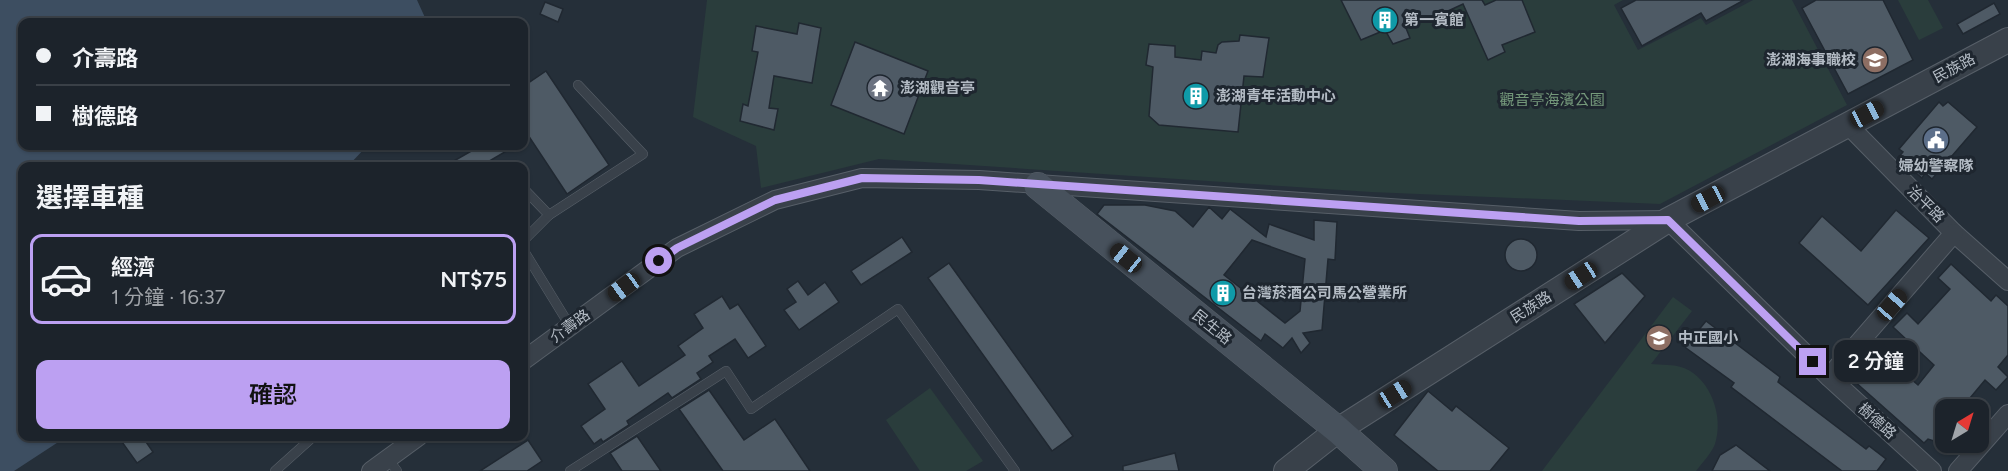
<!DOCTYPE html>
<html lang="zh-TW">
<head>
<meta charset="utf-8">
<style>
  body { margin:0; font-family:Figtree,"Noto Sans TC",sans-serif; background:#252b33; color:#f1f3f6; height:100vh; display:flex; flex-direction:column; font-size:22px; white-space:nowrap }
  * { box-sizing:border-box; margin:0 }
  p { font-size:20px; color:#a0a4a9 }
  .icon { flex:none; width:33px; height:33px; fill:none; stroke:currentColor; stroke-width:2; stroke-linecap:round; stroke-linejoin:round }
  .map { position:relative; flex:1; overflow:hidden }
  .details { position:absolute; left:18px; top:162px; width:510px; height:279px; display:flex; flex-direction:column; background:#1c232b; border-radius:12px; box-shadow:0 2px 4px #0004,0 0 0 2px #3a4047 }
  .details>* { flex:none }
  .guide { position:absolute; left:18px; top:18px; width:510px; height:132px; border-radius:12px; box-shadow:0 2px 4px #0004,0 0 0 2px #3a4047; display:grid; align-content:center; height:132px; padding:0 18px; background:#1c232b }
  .needle { width:39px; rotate:38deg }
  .buttons { position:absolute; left:1935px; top:399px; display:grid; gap:12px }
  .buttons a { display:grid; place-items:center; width:54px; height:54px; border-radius:12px; background:#1c232b; box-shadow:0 2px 4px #0004,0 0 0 2px #3a4047; font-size:30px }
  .end { position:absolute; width:27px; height:27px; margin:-14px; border:8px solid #bca0f2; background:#111; box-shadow:0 0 0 3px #111 }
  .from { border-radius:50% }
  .bubble { position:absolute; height:42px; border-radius:12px; background:#1c232b; box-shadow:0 2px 4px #0004,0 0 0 2px #3a4047; font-size:20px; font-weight:600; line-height:42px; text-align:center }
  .car { position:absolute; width:18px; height:36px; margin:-18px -9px; border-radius:8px; box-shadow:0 0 4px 2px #0007; background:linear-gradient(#222 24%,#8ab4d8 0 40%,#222 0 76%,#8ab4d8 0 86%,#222 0) }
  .guide b { display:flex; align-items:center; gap:21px; height:57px; font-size:22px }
  .guide b+b { border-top:2px solid #3a4047 }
  .guide i { width:15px; height:15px; background:#f1f3f6 }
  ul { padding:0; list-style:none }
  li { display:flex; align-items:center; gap:18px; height:90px; margin:0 12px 9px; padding:0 6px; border:3px solid #3a4047; border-radius:12px }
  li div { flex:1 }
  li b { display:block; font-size:22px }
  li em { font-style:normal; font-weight:600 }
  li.current { border-color:#bca0f2 }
  li>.icon { width:54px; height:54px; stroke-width:1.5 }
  h2 { padding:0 18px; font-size:27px; line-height:72px }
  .action { display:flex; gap:12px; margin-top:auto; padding:12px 18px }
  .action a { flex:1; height:69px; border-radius:12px; background:#bca0f2; color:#111; font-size:24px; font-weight:600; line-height:69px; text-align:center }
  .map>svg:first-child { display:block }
</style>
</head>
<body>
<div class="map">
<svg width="2008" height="471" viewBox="0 0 2008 471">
  <rect width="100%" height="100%" fill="#252f39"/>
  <g fill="#2a3d3c">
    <polygon points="707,0 1623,0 1614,5 1638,50 1701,18 1706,25 1753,0 1792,0 1847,105 1660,204 1371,192 879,159 761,188 756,146 693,117"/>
    <polygon points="1898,0 1928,0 1943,28 1919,40"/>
    <path d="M1673 297 1692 311 1651 364C1662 365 1673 364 1684 368 1711 379 1724 417 1715 444 1711 454 1702 463 1696 471H1542Z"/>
    <polygon points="930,388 983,461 966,471 920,471 886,420"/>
  </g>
  <polygon fill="#3d4e61" points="0,0 417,0 427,22 22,22 22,146 367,146 348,166 22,166 22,436 66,437 14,471 0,471"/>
  <g fill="#4e5a65" stroke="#202831" stroke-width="1.5" fill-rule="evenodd">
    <polygon points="1341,0 1482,0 1485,5 1496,0 1522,0 1535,32 1502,45 1505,52 1488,60 1463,4 1435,17 1404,23 1410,38 1393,44 1385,30 1361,40"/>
    <polygon points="1636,0 1744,0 1706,21 1701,13 1642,46 1621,8"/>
    <polygon points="1816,0 1883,0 1913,60 1848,94 1802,8"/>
    <polygon points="545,2 563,9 558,22 540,14"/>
    <polygon points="1994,3 2000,14 1963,34 1957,24"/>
    <polygon points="799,23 821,28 812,83 774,76 769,108 778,109 774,130 740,121 743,104 748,106 758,52 752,51 756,26 797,34"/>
    <polygon points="1240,35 1269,38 1263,77 1244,76 1238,132 1159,125 1149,116 1153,67 1146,65 1149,44 1175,46 1175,57 1201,60 1202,51 1216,53 1218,45 1222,42 1239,41"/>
    <polygon points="855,42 928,71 904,134 831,105"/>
    <polygon points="546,71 609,165 567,194 524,129 524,86"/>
    <polygon points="1939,102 1943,106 1948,102 1977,127 1932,179 1925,173 1922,178 1898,158 1903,152 1899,149"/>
    <polygon points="480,146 515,146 481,166 445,166"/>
    <path d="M1104 205H1145L1175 211 1193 227 1209 207 1222 219 1230 209 1266 237 1269 224 1314 240V220L1337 222 1335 260 1328 259 1322 330 1303 333 1310 343 1301 353 1292 338 1283 348 1265 334 1261 341 1097 214ZM1252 240 1305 259 1300 311 1285 323 1224 275Z"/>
    <polygon points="1896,210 1929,238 1868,305 1799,243 1822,216 1861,251"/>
    <polygon points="902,237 912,252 861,285 851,271"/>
    <circle cx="1521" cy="255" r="16"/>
    <polygon points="949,263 1073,436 1052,451 928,278"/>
    <polygon points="1951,264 1991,301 1996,295 2008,306 2008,355 1998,367 2008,377 1996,390 1985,380 1960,410 1946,410 1946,437 1937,442 1928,439 1924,443 1853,380 1878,350 1918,385 1934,365 1893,327 1907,313 1918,324 1950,289 1938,278"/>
    <polygon points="1622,273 1645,296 1605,343 1574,304"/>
    <polygon points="798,281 808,295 825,282 839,302 799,330 784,310 796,302 787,289"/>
    <polygon points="722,296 730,309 738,304 766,346 748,358 735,339 709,356 713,362 697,373 701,379 672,398 668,393 627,421 629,425 603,442 601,439 594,444 581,426 605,409 588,384 622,361 639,386 685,355 678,346 703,328 694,314"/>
    <polygon points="1706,321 1780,377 1778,382 1866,449 1869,446 1886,459 1877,471 1842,471 1731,387 1734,383 1686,348 1682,342 1682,331 1687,328 1697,332"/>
    <polygon points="709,390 744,440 775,419 810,471 723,471 679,409"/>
    <polygon points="1428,391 1452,411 1456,406 1509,448 1490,471 1438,471 1394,435"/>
    <polygon points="130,436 142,436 153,452 137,463 122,442"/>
    <polygon points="637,436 661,471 622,471 610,453"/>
    <polygon points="528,440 542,461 527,471 480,471"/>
    <polygon points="1736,445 1770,471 1712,471 1720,455"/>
    <polygon points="1175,453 1179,471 1123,471 1123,466"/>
  </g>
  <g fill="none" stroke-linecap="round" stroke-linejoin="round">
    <defs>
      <g id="service">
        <polyline points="524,189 549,215 524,240"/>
        <polyline points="549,215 643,154 578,85"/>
        <polyline points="524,251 570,326"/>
        <polyline points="388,459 397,471"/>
        <polyline points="275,471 314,436"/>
        <polyline points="570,471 726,371 751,409 898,309 1015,471"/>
      </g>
      <g id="minor">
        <polyline points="1847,124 1954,233 2008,281"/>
        <polyline points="524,360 677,248 775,200 862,178 979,180 1579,221 1668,220 1829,377 1932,471"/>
        <polyline points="1829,377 1954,233"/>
        <polyline points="371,471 419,436"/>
        <polyline points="1958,471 2008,414"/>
      </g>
      <polyline id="tertiary" points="1286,471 1338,430 1668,220 2008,40"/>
      <polyline id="secondary" points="1038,186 1338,430 1384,471"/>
    </defs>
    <use href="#service" stroke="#575f68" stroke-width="10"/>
    <use href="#minor" stroke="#575f68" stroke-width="20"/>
    <use href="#tertiary" stroke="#575f68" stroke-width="26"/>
    <use href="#secondary" stroke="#575f68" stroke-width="28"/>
    <use href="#service" stroke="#39414a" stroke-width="9"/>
    <use href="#minor" stroke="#39414a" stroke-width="18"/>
    <use href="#tertiary" stroke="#39414a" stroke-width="24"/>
    <use href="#secondary" stroke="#47515c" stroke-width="27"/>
  </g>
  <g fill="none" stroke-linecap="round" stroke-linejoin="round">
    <polyline stroke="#bca0f2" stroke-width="8" points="659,261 677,248 775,200 862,178 979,180 1579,221 1668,220 1813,362"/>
  </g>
  <defs>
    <symbol id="building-disc" viewBox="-11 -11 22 22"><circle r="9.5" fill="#0f9aa8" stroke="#1e262f"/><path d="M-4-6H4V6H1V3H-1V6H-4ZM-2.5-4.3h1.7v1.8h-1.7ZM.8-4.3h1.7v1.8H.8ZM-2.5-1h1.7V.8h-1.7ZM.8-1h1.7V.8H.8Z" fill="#fff"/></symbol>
    <symbol id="school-disc" viewBox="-11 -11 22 22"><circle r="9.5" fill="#8d6e63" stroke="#1e262f"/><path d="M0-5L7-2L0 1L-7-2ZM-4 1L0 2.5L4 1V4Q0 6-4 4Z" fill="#fff"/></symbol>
    <symbol id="temple-disc" viewBox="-11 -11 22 22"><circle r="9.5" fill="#6b7280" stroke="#1e262f"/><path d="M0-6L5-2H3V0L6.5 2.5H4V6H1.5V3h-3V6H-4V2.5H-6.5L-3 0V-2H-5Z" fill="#fff"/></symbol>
    <symbol id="civic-disc" viewBox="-11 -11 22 22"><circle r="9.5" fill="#5c6f8a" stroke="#1e262f"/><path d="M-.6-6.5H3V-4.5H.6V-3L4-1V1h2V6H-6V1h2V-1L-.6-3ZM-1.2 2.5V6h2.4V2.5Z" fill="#fff"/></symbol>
  </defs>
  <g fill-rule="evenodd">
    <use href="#building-disc" x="1370" y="5" width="30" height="30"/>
    <use href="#school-disc" x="1860" y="45" width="30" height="30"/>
    <use href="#temple-disc" x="865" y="73" width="30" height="30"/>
    <use href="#building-disc" x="1181" y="81" width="30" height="30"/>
    <use href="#civic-disc" x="1921" y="125" width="30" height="30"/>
    <use href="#building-disc" x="1208" y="278" width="30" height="30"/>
    <use href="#school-disc" x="1644" y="323" width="30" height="30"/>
  </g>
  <g text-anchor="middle" stroke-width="6" stroke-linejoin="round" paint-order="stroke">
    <g font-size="15" font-weight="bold" fill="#b4bcc5" stroke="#1e262f" text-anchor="start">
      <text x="1404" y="25">第一賓館</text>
      <text x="1856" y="65" text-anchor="end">澎湖海事職校</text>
      <text x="900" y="93">澎湖觀音亭</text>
      <text x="1216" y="101">澎湖青年活動中心</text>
      <text x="1936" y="171" text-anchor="middle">婦幼警察隊</text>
      <text x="1242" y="298">台灣菸酒公司馬公營業所</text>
      <text x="1678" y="343">中正國小</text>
    </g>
    <g font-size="15" fill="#b4bcc5" stroke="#1e262f">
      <text transform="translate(1954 68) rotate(-28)" y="5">民族路</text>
      <text transform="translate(1926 204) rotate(45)" y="5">治平路</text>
      <text transform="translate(1531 307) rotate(-32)" y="5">民族路</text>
      <text transform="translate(570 326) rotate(-36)" y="5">介壽路</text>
      <text transform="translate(1212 327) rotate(39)" y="5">民生路</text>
      <text transform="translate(1877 421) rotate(42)" y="5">樹德路</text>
    </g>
    <g font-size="15" fill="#75997b" stroke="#1e262f">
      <text x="1552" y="105">觀音亭海濱公園</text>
    </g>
  </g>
</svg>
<div class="buttons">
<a><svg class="needle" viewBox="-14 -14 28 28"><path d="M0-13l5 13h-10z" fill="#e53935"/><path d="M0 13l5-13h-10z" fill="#a0a4a9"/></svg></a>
</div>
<i class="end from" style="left:659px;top:261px"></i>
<i class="end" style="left:1813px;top:362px"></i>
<div class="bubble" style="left:1834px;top:340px;width:84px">2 分鐘</div>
<i class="car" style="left:1867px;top:114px;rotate:62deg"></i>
<i class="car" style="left:1708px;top:199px;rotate:242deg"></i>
<i class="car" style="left:1126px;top:258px;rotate:309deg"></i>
<i class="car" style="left:1581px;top:276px;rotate:237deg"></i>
<i class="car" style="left:624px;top:287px;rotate:234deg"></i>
<i class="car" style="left:1892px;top:305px;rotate:41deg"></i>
<i class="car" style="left:1395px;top:394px;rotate:58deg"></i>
<div class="guide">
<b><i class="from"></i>介壽路</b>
<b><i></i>樹德路</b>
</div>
<section class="details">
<h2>選擇車種</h2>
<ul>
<li class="current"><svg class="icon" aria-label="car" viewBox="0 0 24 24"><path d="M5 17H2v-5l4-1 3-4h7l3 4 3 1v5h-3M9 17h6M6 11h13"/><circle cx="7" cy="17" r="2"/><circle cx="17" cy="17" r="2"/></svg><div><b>經濟</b><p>1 分鐘 · 16:37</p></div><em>NT$75</em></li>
</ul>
<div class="action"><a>確認</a></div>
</section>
</div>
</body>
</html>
